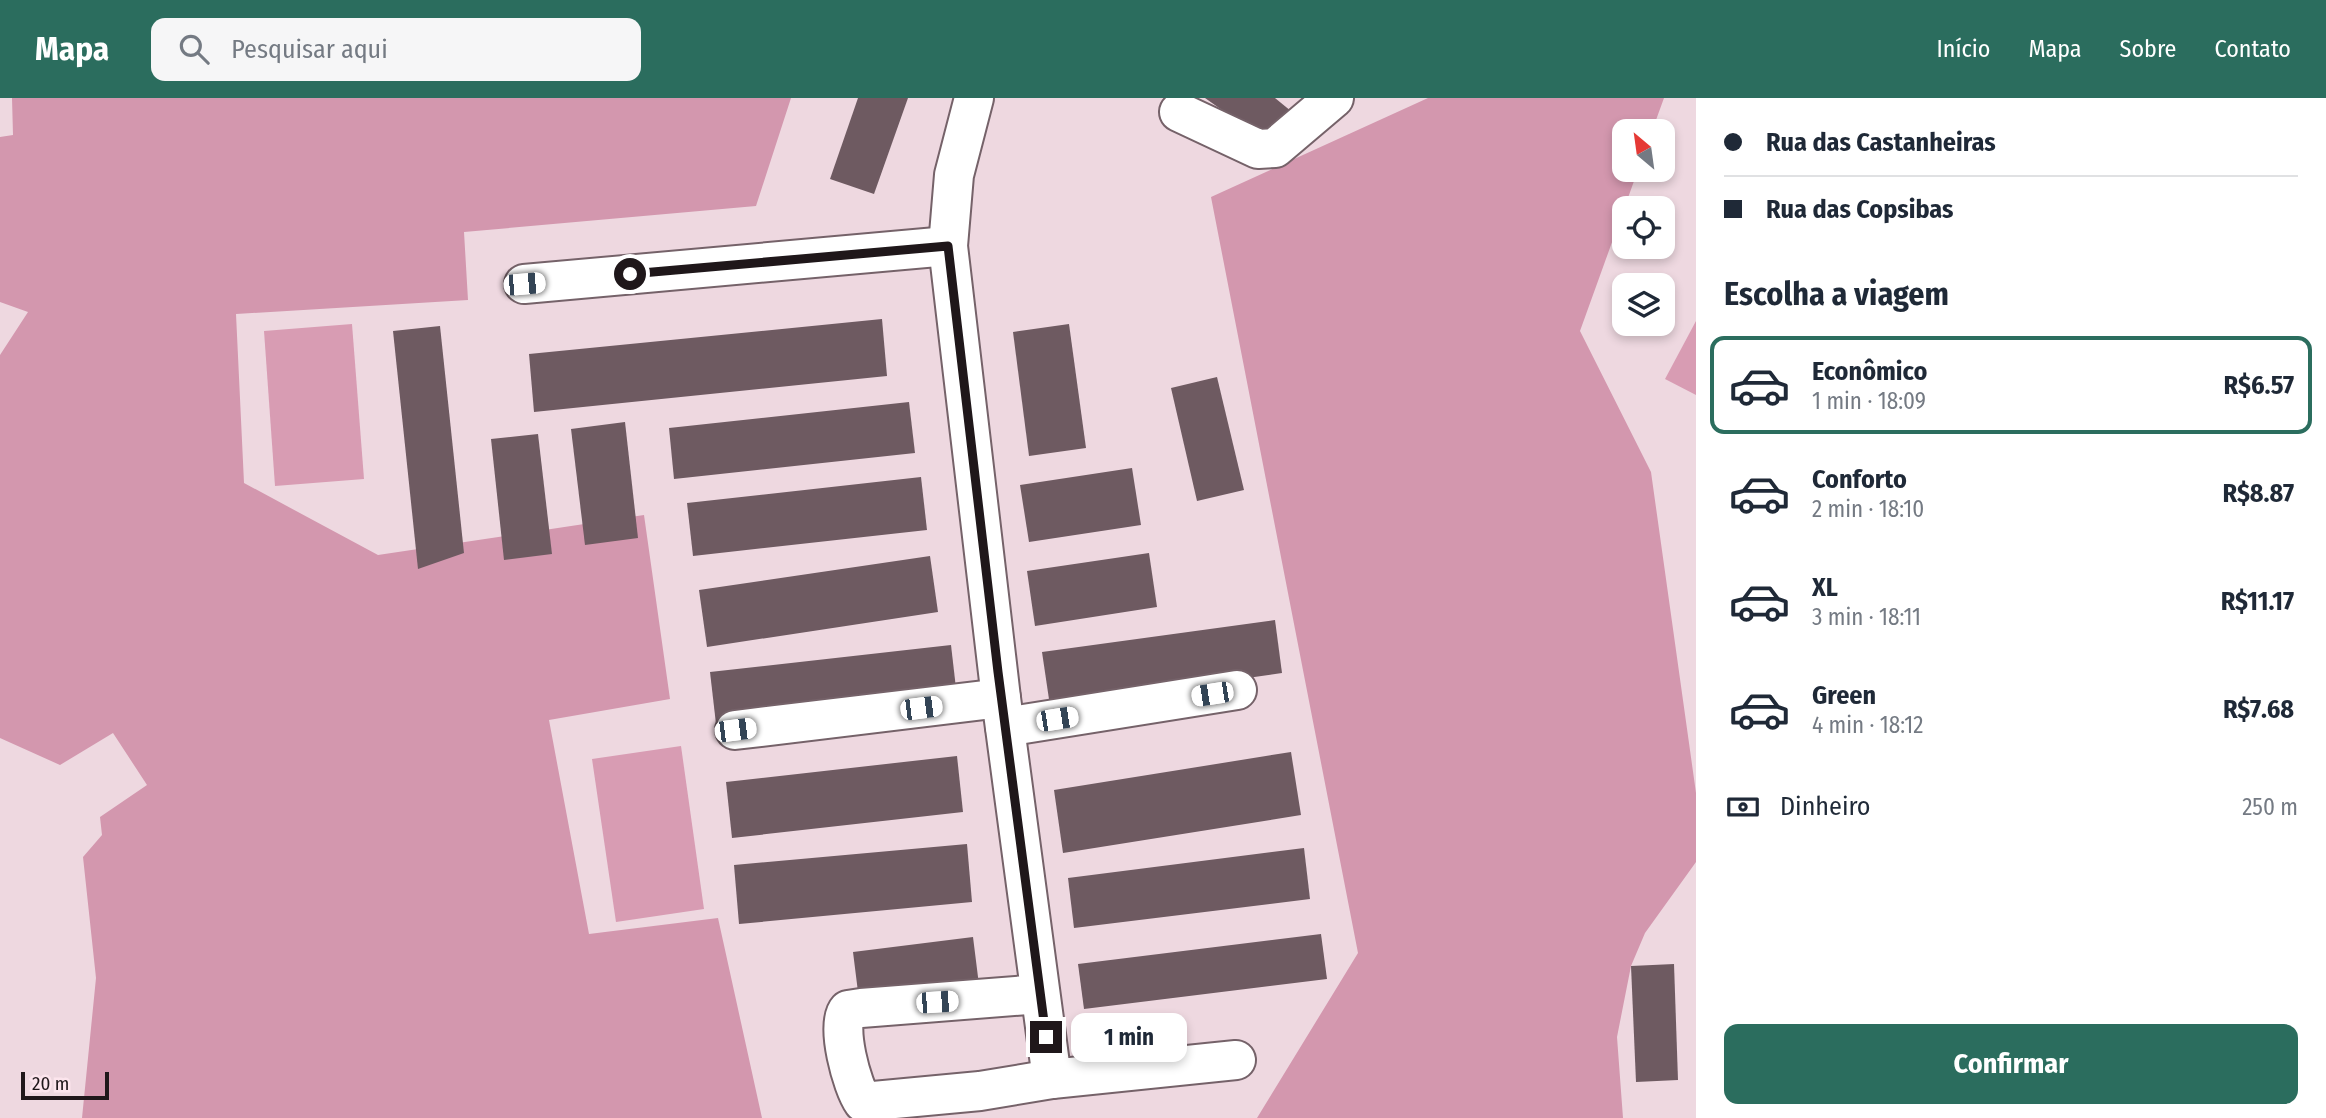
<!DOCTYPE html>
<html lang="pt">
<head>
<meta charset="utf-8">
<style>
  body { margin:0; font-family:"Fira Sans Condensed",sans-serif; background:#f6f6f7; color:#1f2937; height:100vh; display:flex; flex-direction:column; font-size:26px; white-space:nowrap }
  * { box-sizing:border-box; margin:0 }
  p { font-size:23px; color:#747a83 }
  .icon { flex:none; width:38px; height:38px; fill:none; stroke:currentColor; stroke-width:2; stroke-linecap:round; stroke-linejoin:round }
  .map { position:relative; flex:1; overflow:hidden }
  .details { display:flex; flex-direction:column; background:#fff; width:630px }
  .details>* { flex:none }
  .banner { display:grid; align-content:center; height:154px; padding:0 28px; background:#fff }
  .needle { width:46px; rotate:331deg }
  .fabs { position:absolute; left:1612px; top:21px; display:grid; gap:14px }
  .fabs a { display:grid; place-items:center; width:63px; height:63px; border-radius:14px; background:#fff; box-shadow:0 4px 10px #0003; font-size:35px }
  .scale { position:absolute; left:21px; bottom:18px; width:88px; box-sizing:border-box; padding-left:7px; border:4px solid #1f171a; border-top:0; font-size:19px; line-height:24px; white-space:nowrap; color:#1f171a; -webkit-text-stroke:5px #fce5ed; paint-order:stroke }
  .end { position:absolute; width:32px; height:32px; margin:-16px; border:9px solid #1f171a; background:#fff; box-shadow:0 0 0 4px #fff }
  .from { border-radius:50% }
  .bubble { position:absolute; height:49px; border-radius:14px; background:#fff; box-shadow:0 4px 10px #0003; font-size:23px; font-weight:700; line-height:49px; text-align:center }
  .car { position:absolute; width:21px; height:42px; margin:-21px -10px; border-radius:9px; box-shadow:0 0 5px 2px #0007; background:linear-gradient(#fff 24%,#345 0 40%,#fff 0 76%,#345 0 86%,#fff 0) }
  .banner b { display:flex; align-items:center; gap:24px; height:66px; font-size:26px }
  .banner b+b { border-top:2px solid #e0e1e3 }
  .banner i { width:18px; height:18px; background:#1f2937 }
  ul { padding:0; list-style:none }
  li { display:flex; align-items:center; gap:21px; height:98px; margin:0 14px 10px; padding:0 14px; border:4px solid transparent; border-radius:14px }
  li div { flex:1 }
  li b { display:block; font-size:26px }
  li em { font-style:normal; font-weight:700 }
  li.on { border-color:#2b6d5e }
  li>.icon { width:63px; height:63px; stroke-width:1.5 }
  h2 { padding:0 28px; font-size:32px; line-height:84px }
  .pay { display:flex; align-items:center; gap:18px; height:77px; padding:0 28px; font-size:26px }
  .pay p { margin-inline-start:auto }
  .cta { display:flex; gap:14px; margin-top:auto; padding:14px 28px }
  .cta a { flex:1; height:80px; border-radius:14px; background:#2b6d5e; color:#fff; font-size:28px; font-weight:700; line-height:80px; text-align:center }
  header { display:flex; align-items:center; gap:42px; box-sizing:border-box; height:98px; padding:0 35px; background:#2b6d5e; color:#fff }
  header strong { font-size:33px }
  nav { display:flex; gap:38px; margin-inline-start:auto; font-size:24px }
  .search { width:490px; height:63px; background:#f6f6f7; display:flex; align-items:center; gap:18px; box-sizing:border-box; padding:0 24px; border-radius:14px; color:#747a83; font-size:26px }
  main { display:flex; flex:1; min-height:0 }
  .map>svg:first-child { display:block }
</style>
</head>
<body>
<header>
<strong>Mapa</strong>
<div class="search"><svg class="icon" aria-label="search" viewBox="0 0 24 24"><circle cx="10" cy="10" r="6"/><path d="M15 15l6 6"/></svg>Pesquisar aqui</div>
<nav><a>Início</a><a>Mapa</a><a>Sobre</a><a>Contato</a></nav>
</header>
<main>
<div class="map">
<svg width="1696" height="1020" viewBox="0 0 1696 1020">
  <rect width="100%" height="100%" fill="#eed8e0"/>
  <g fill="#d89cb3">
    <polygon points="1696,223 1696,297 1665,281"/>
    <polygon points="352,226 364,381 275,388 264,233"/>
    <polygon points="681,648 704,811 616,824 592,661"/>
  </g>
  <g fill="#d397ae">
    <polygon points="12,0 791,0 756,108 464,134 468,202 236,216 244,385 378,457 644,417 670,601 549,622 589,836 718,820 762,1020 82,1020 96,880 83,759 102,737 100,719 147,687 113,635 60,667 0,640 0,257 28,214 0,204 0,39 13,37"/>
    <polygon points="1428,0 1664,0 1652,33 1624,33 1624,72 1638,72 1580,233 1651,374 1696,695 1696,764 1645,835 1631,868 1617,939 1623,1020 1257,1020 1358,855 1211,99"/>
  </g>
  <g fill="#6e5a61">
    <polygon points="858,0 908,0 874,96 830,81"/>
    <polygon points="1205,0 1275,0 1297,18 1270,46"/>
    <polygon points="882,221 887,278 534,314 529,256"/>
    <polygon points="1069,226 1086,350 1029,358 1013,234"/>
    <polygon points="440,228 464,455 418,471 393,233"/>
    <polygon points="1217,279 1244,392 1197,403 1171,290"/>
    <polygon points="909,304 915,355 674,381 669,330"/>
    <polygon points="625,324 638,440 585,447 571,331"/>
    <polygon points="538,336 552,456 504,462 491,341"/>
    <polygon points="1132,370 1141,427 1029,444 1020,387"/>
    <polygon points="921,379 927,432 693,458 687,405"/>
    <polygon points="1149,455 1157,509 1035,528 1027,473"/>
    <polygon points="930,458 938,514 707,549 699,492"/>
    <polygon points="1275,522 1282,575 1050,608 1042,554"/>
    <polygon points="951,547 957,599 716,626 710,574"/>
    <polygon points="1291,654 1301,717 1063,755 1054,692"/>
    <polygon points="957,658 963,714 732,740 726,684"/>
    <polygon points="967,746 972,804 739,826 734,767"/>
    <polygon points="1304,750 1310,801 1074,830 1068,780"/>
    <polygon points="1321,836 1327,881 1084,911 1078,866"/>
    <polygon points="973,839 979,887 859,902 853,854"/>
    <polygon points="1674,866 1678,982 1636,984 1631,868"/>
  </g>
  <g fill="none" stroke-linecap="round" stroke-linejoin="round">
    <defs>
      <g id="minor">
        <polyline points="974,0 954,77 948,148 1001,600 1052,981 1236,962"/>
        <polyline points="1179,14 1258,51 1275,50 1334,0"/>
        <polyline points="524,186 948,148"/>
        <polyline points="1005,629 1237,592"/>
        <polyline points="735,632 1001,600"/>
        <path d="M1040 896 861 910 848 912C835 926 852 989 863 1004L980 993 1052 981"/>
      </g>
    </defs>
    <use href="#minor" stroke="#756269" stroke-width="42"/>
    <use href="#minor" stroke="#fff" stroke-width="38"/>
  </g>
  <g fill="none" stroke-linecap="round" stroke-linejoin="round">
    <polyline stroke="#1f171a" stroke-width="9" points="630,176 948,148 998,574 1046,939"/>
  </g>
</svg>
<div class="fabs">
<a><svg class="needle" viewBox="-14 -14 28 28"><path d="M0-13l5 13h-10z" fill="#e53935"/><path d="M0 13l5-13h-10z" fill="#747a83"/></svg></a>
<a><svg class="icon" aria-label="locate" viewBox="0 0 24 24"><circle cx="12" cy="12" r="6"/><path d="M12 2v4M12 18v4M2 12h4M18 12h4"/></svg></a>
<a><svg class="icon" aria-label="layers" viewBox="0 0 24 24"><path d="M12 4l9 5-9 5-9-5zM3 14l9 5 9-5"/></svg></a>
</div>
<div class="scale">20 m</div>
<i class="end from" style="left:630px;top:176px"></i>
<i class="end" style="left:1046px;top:939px"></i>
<div class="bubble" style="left:1071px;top:915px;width:116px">1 min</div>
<i class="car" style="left:524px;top:186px;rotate:85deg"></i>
<i class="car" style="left:1212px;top:596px;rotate:261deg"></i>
<i class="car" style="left:921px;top:610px;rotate:83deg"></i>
<i class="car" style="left:1057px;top:621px;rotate:81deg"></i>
<i class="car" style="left:735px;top:632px;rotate:83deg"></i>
<i class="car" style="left:937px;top:904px;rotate:86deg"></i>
</div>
<section class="details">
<div class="banner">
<b><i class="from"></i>Rua das Castanheiras</b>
<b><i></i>Rua das Copsibas</b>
</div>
<h2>Escolha a viagem</h2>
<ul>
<li class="on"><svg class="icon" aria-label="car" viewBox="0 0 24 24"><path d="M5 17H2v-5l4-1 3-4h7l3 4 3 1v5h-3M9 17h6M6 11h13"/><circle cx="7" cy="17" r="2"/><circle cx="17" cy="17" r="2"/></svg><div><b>Econômico</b><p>1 min · 18:09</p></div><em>R$6.57</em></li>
<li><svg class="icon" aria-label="car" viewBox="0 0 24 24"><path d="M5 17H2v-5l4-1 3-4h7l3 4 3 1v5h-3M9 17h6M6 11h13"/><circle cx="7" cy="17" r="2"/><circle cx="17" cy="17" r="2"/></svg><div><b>Conforto</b><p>2 min · 18:10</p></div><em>R$8.87</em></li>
<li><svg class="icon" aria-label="car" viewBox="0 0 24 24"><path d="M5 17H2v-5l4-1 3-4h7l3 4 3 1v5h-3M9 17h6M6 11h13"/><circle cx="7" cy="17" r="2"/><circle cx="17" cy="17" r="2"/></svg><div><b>XL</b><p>3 min · 18:11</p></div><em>R$11.17</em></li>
<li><svg class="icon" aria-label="car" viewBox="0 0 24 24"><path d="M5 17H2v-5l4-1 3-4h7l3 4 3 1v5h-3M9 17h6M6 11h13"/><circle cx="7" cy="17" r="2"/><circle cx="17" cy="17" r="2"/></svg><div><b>Green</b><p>4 min · 18:12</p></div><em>R$7.68</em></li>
</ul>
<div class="pay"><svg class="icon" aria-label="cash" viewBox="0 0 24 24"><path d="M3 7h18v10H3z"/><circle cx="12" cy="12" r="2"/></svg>Dinheiro<p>250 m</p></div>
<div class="cta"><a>Confirmar</a></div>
</section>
</main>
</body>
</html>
